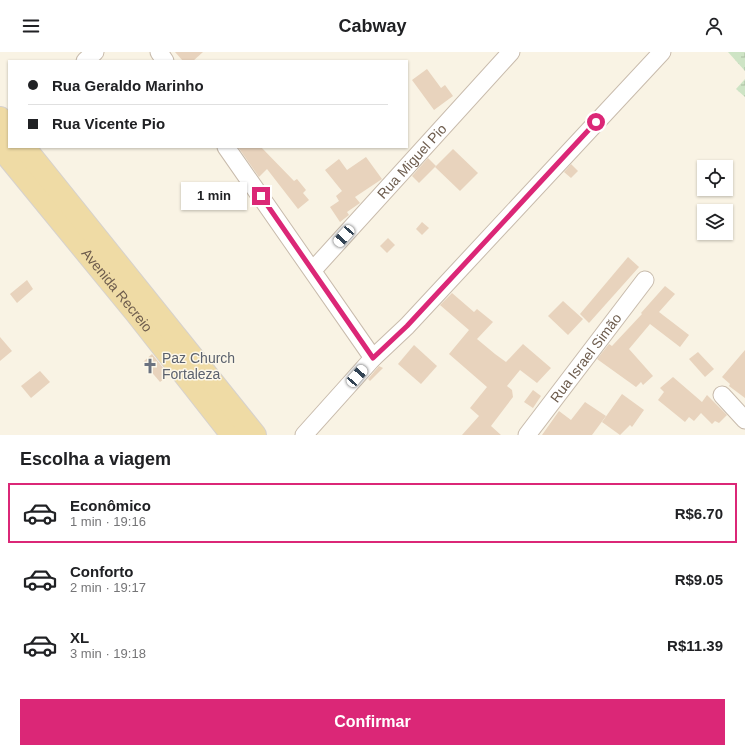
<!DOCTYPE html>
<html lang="pt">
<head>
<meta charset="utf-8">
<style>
  body { margin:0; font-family:Arial,sans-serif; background:#f2f2f2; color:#202124; height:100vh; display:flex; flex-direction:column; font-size:15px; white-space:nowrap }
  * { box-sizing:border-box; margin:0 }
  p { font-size:13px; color:#757577 }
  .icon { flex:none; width:22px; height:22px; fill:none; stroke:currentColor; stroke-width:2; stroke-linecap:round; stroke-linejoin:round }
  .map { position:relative; height:383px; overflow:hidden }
  .panel { display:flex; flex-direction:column; background:#fff; flex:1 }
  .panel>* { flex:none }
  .guide { position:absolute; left:8px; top:8px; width:400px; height:88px; border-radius:0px; box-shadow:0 1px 3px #0004; display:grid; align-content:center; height:88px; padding:0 20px; background:#fff }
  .fabs { position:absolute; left:697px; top:108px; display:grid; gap:8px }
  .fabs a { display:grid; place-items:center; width:36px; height:36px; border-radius:0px; background:#fff; box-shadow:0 1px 3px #0004; font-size:20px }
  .end { position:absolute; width:18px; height:18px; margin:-9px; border:5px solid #db2777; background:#fff; box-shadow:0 0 0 2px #fff }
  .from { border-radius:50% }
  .bubble { position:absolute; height:28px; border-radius:0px; background:#fff; box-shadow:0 1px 3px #0004; font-size:13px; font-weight:700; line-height:28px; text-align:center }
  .car { position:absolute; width:12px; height:24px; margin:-12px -6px; border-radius:5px; box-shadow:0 0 3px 1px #0007; background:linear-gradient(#fff 24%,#345 0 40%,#fff 0 76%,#345 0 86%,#fff 0) }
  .guide b { display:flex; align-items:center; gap:14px; height:38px; font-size:15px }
  .guide b+b { border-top:1px solid #e0e0e0 }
  .guide i { width:10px; height:10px; background:#202124 }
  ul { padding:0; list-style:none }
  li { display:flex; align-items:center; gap:12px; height:60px; margin:0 8px 6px; padding:0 12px; border:2px solid transparent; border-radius:0px }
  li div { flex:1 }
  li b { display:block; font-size:15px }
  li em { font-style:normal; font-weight:700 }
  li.selected { border-color:#db2777 }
  li>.icon { width:36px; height:36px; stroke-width:1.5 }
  h2 { padding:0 20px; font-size:18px; line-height:48px }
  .action { display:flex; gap:8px; margin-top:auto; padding:8px 20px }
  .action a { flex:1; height:46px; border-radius:0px; background:#db2777; color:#fff; font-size:16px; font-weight:700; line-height:46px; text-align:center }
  header { display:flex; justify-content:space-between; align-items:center; height:52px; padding:0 20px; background:#fff; font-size:18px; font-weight:700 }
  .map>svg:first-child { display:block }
</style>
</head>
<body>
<header><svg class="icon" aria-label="menu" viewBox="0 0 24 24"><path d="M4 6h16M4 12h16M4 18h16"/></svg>Cabway<svg class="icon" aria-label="person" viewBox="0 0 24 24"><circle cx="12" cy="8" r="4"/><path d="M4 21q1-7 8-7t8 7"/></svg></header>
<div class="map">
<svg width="745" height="383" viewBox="0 0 745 383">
  <defs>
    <pattern id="wetland-marsh" width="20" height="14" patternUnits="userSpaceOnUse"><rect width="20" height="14" fill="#cee4c5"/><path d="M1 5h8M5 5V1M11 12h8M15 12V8" fill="none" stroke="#abbca2"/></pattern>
  </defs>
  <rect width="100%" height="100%" fill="#f9f3e4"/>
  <g fill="url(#wetland-marsh)">
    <polygon points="728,0 745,0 745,19"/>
    <polygon points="745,27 745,45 736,37"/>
  </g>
  <g fill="#e8d3bd">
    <polygon points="175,0 203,0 193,9 183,9"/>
    <polygon points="427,17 441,36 445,33 453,44 434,58 412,28"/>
    <polygon points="238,95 261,95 294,129 297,127 306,138 303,141 309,148 298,157 267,117 259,125"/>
    <polygon points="453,97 478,121 460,139 435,115"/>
    <polygon points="366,105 382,127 355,145 360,151 347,160 349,163 340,170 330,155 339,149 336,144 342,139 325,118 339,107 347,118"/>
    <polygon points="428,106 436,114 419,131 412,124"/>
    <polygon points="571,112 578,119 571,126 564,120"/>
    <polygon points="422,170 429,176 422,183 416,177"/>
    <polygon points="388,186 395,193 387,201 380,194"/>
    <polygon points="628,205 639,215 589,271 580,262"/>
    <polygon points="27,228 33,237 17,251 10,242"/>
    <polygon points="665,234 675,242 659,260 689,283 680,295 650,272 629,297 653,324 643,333 641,330 636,335 597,307 609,292 612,294 642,262 641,261"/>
    <polygon points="452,241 474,260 477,257 493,270 477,287 495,302 506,310 523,292 551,316 537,331 520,318 507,334 512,338 513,345 491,374 501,383 462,383 479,364 470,356 487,335 449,302 469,278 440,253"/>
    <polygon points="563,249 583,267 568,283 548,264"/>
    <polygon points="0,285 12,299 0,309"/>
    <polygon points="414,293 437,314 421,332 398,312"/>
    <polygon points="745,298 745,346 729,334 730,332 722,325"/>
    <polygon points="698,300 714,317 705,325 689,307"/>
    <polygon points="152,302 169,323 160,330 143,310"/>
    <polygon points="379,314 383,316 370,329 368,327"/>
    <polygon points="40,319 50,330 31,346 21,334"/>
    <polygon points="673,325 702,350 707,343 727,363 719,371 715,369 712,372 701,361 694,369 689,365 685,370 658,348 664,340 660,336"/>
    <polygon points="533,338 541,344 533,356 524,350"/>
    <polygon points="622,342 644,358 632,375 630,373 620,383 602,370"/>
    <polygon points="585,350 606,364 592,383 542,383 559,359 571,368"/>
  </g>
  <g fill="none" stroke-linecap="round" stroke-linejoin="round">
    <defs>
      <g id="minor">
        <polyline points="159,0 165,9"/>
        <polyline points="85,9 95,0"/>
        <polyline points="226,95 373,306"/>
        <path id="s1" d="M313 218 511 0"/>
        <polyline points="722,343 745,368"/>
        <polyline points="304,383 373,306 407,274 662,0"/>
        <path id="s2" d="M527 383 645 228"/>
      </g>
      <g id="major">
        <polyline points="0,66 9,77"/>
        <path id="s3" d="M0 95 136 261 232 383"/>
        <polyline points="24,95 255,383"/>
      </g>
    </defs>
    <use href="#minor" stroke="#c8bbac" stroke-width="19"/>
    <use href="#major" stroke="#d6d1cd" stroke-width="24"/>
    <use href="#minor" stroke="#fff" stroke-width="17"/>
    <use href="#major" stroke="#efdba5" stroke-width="22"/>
  </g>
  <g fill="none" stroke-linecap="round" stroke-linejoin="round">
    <polyline stroke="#db2777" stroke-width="5" points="261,144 373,306 407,274 596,70"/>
  </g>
  <defs>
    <symbol id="church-bare" viewBox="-9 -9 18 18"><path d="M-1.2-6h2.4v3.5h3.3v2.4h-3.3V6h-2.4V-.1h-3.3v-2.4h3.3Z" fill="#6b7280" stroke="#fcf7e9" stroke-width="2.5" paint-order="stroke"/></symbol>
  </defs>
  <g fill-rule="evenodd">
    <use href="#church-bare" x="139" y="303" width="22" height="22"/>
  </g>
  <g text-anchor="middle" stroke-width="3" stroke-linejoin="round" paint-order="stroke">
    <g font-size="14" fill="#6d5c4d" stroke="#fcf7e9">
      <text dy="5" stroke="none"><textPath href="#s1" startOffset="147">Rua Miguel Pio</textPath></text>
      <text dy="5" stroke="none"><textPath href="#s3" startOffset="185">Avenida Recreio</textPath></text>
      <text dy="5" stroke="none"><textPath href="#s2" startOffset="97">Rua Israel Simão</textPath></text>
    </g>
    <g font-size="14" fill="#5b616d" stroke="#fcf7e9" text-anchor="start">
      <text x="162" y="311">Paz Church<tspan x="162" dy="16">Fortaleza</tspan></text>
    </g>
  </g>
</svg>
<div class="fabs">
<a><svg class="icon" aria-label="locate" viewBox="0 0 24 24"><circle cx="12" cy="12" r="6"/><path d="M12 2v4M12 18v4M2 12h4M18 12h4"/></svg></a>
<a><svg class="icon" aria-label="layers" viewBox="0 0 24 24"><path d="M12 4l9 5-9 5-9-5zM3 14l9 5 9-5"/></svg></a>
</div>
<i class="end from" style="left:596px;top:70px"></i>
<i class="end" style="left:261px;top:144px"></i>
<div class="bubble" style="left:181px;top:130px;width:66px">1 min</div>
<i class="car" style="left:344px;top:184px;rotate:222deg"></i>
<i class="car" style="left:357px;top:324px;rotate:41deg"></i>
<div class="guide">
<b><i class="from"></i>Rua Geraldo Marinho</b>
<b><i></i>Rua Vicente Pio</b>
</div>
</div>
<section class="panel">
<h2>Escolha a viagem</h2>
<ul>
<li class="selected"><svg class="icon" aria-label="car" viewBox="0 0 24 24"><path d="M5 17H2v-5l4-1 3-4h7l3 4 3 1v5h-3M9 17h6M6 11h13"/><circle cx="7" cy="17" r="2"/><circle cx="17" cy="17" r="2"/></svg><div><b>Econômico</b><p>1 min · 19:16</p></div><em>R$6.70</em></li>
<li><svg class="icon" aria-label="car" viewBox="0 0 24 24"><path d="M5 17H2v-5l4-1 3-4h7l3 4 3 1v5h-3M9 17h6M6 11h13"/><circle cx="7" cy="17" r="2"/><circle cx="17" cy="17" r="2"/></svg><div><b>Conforto</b><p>2 min · 19:17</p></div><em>R$9.05</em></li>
<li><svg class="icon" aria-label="car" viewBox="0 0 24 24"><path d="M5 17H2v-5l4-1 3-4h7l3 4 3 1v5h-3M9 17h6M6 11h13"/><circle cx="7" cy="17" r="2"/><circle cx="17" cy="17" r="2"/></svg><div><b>XL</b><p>3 min · 19:18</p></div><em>R$11.39</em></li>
</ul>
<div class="action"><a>Confirmar</a></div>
</section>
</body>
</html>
